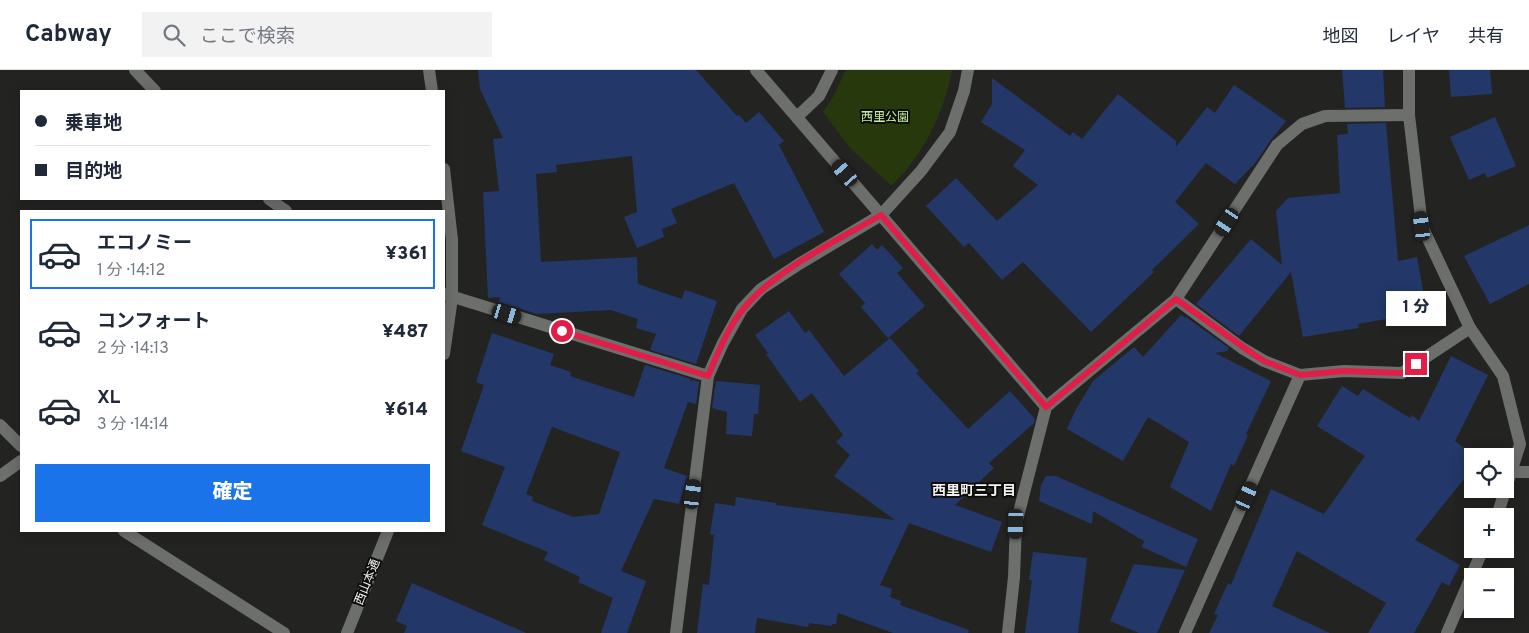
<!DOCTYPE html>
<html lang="ja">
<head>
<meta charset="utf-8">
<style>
  body { margin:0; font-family:Overpass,"Noto Sans JP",sans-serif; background:#f2f2f3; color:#1f2937; height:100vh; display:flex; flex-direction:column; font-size:19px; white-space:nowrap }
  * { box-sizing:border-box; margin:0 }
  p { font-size:16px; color:#747a83 }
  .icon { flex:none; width:28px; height:28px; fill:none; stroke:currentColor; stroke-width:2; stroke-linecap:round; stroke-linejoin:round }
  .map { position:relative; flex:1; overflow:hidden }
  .details { position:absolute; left:20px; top:140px; width:425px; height:322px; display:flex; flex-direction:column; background:#fff; border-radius:0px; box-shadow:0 2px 12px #0003 }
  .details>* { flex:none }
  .top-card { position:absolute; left:20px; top:20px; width:425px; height:110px; border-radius:0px; box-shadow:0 2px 12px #0003; display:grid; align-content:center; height:110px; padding:0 15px; background:#fff }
  .controls { position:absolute; left:1464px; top:378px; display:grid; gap:10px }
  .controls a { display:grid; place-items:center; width:50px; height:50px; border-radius:0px; background:#fff; box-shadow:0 2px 12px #0003; font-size:25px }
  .end { position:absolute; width:22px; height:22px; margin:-11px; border:6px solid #e11d48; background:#fff; box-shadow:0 0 0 2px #fff }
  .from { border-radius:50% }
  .bubble { position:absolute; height:35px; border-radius:0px; background:#fff; box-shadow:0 2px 12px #0003; font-size:16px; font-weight:800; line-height:35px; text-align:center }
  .car { position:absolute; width:15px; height:30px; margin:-15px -8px; border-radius:6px; box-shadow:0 0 4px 1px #0007; background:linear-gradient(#222 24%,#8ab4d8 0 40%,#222 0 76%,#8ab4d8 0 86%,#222 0) }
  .top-card b { display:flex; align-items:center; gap:18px; height:48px; font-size:19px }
  .top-card b+b { border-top:1px solid #e0e1e3 }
  .top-card i { width:12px; height:12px; background:#1f2937 }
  ul { padding:9px 0 0; list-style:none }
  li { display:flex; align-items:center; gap:15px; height:70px; margin:0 10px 8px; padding:0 5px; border:2px solid transparent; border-radius:0px }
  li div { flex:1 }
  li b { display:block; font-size:19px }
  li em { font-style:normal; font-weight:800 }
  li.selected { border-color:#1a73e8 }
  li>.icon { width:45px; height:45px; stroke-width:1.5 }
  .primary-button { display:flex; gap:10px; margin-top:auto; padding:10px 15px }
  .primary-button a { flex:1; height:58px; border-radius:0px; background:#1a73e8; color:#fff; font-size:20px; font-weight:800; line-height:58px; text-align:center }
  header { display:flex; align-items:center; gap:30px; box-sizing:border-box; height:70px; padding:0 25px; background:#fff; border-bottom:1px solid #e0e1e3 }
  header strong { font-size:24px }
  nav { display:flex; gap:28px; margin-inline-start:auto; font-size:18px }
  .search { width:350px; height:45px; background:#f2f2f3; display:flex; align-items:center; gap:12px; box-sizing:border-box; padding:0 18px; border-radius:0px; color:#747a83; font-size:19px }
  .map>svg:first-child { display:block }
</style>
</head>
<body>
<header>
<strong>Cabway</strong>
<div class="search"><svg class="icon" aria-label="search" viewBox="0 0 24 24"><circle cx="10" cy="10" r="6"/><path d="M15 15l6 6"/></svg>ここで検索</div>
<nav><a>地図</a><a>レイヤ</a><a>共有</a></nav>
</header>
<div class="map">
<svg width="1529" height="563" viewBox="0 0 1529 563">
  <rect width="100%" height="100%" fill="#232422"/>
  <path fill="#27390c" d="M846 0H952C946 34 931 68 910 95 905 102 898 109 891 115L851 79 823 42 832 29Z"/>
  <g fill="#233869" fill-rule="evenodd">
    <polygon points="478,0 696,0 737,46 739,45 746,53 759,42 784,71 779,75 824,162 774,189 734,113 671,139 677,153 662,159 664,167 637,178 624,147 637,142 632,86 556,95 557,102 536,104 541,192 637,187 638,214 682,229 685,220 717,231 696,294 650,280 656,264 636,258 638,249 611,240 537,244 499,232 500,227 488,228 483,122 499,121 493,69 503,68 480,19"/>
    <polygon points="1342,0 1383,0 1385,37 1345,38"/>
    <polygon points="1449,0 1490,0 1492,24 1451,27"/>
    <polygon points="992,8 1070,66 1073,62 1082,69 1118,24 1176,71 1176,77 1207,37 1215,43 1234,15 1286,51 1270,71 1256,92 1235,114 1206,93 1175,132 1199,154 1152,200 1154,202 1091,262 1023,192 1002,210 969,173 964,177 926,136 956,108 997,151 1038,115 1013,96 1025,80 981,52 992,34"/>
    <polygon points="1495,47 1516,96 1487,108 1485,103 1469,110 1450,67"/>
    <polygon points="1386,53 1398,191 1417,187 1427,242 1358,254 1359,258 1303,267 1291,202 1239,266 1196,234 1251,169 1282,195 1276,141 1288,128 1340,123 1337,65 1348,64 1347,54"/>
    <polygon points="1529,155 1529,214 1490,234 1464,186"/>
    <polygon points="872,174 877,180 882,175 903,198 897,203 925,236 888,268 861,237 865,233 839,204"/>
    <polygon points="789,241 805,263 809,260 844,306 890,268 919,301 916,303 968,359 1010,321 1035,349 1034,353 989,393 994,398 955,435 1002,452 991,482 909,453 880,515 892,519 890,527 901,531 900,535 969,560 968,563 893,563 838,543 836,554 832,554 832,556 809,553 808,557 757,548 755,563 697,563 703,514 709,515 714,465 710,464 715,433 735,436 736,427 776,433 776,435 895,450 834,406 850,385 836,372 843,365 812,323 800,332 766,284 768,283 755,265"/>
    <polygon points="1181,245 1185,248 1186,247 1229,278 1227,281 1215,283 1271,311 1246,364 1248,365 1234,396 1231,394 1211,441 1170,417 1189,372 1148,347 1123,391 1067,359 1075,341 1093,311 1134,277 1143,287"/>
    <path d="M492 263 554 284 550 295 571 302 570 306 634 327 645 295 691 309 690 312 693 310 699 312 696 334 688 332 664 398 687 406 679 434 654 429 621 501 646 511 627 563H601L613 528 578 512 580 507 544 490 548 482 482 455 505 397 461 381 484 315 476 312ZM552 357 620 382 599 444 573 447 532 431 533 427 526 424Z"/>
    <polygon points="1451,286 1488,305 1455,371 1474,386 1472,399 1415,470 1460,495 1449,516 1442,512 1414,563 1368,563 1386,533 1297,481 1272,536 1330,563 1209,563 1218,545 1214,544 1228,513 1231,515 1271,419 1324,444 1365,386 1317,356 1342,316 1358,326 1363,319 1410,348 1412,345 1419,351"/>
    <polygon points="716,311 760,315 758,344 754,344 752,366 726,364 727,342 712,338"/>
    <polygon points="1046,406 1056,406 1198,469 1186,497 1142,477 1144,471 1093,441 1092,454 1039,431 1041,415"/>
    <polygon points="1033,482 1087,488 1078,563 1025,563 1032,510 1029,510"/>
    <polygon points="1134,494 1185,500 1157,563 1139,563 1110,551"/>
    <polygon points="412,513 526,563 404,563 407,556 396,551"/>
  </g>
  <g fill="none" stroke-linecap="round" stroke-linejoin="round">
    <g stroke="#6d6f6c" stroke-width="12">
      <polyline points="135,0 155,21"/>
      <polyline points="429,0 432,21"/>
      <polyline points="756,0 1046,337"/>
      <polyline points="1409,0 1409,45 1422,156 1470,258 1503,306 1520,374 1497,446"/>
      <polyline points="797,47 819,26 832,0"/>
      <polyline points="444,99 452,170 452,228 444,284"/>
      <polyline points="269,129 286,141"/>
      <polyline points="444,224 708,306"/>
      <polyline points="1176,229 1242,278 1264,291 1300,305 1344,301 1402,303 1470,258"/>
      <polyline points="0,355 21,376"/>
      <polyline points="1511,402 1529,402"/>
      <polyline points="0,406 21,391"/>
      <polyline points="124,461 284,563"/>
      <polyline points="347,563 388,461"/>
      <polyline points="676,563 708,306 723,273 742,239 761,219 799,194 881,145 921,101 950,62 964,21 968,0"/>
      <polyline points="1008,563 1014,507 1016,454 1046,337 1176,229 1277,75 1302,54 1325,46 1409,45"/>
      <polyline points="1185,563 1300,305"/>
      <polyline points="1447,563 1483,479"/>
    </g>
  </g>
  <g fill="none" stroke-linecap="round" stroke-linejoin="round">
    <path stroke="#e11d48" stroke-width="6" d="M562 261 708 306C718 283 728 257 744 238 775 200 838 170 881 145L1046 337 1176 229 1253 284 1264 291 1300 305 1344 301 1402 303 1416 294"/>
  </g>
  <g text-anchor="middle" stroke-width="4" stroke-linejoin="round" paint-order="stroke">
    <g font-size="12" fill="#c7f099" stroke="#0d0d0c">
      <text x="885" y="51">西里公園</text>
    </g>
    <g font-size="12" fill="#f2f3f1" stroke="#0d0d0c">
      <text transform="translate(367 512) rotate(-68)" y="4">西山本通</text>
    </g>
    <g font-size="14" font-weight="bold" fill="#f2f3f1" stroke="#0d0d0c">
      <text x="974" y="425">西里町三丁目</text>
    </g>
  </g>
</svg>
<div class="controls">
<a><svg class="icon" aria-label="locate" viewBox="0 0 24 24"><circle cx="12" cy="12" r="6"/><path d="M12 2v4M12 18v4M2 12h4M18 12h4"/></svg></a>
<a>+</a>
<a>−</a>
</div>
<i class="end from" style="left:562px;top:261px"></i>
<i class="end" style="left:1416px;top:294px"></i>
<div class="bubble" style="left:1386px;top:221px;width:60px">1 分</div>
<i class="car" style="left:845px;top:103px;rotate:319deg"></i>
<i class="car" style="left:1227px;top:152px;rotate:213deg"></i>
<i class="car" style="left:1422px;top:156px;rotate:353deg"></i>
<i class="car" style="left:507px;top:244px;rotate:107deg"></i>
<i class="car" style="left:693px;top:424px;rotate:7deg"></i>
<i class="car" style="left:1247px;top:426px;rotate:24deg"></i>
<i class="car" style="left:1016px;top:454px;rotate:182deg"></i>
<div class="top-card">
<b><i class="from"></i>乗車地</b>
<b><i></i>目的地</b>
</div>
<section class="details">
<ul>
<li class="selected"><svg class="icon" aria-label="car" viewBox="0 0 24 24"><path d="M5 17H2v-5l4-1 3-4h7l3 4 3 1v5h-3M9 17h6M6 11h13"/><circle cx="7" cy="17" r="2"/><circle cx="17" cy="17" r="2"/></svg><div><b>エコノミー</b><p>1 分 · 14:12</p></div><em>¥361</em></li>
<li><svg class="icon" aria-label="car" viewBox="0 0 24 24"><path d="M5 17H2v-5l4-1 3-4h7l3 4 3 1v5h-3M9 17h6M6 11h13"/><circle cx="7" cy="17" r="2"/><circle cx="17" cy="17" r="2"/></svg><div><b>コンフォート</b><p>2 分 · 14:13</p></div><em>¥487</em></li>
<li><svg class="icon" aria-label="car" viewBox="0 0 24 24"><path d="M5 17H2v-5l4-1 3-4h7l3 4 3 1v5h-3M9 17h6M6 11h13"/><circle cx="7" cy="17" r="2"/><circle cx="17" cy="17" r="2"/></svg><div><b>XL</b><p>3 分 · 14:14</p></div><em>¥614</em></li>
</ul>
<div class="primary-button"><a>確定</a></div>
</section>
</div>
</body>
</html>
